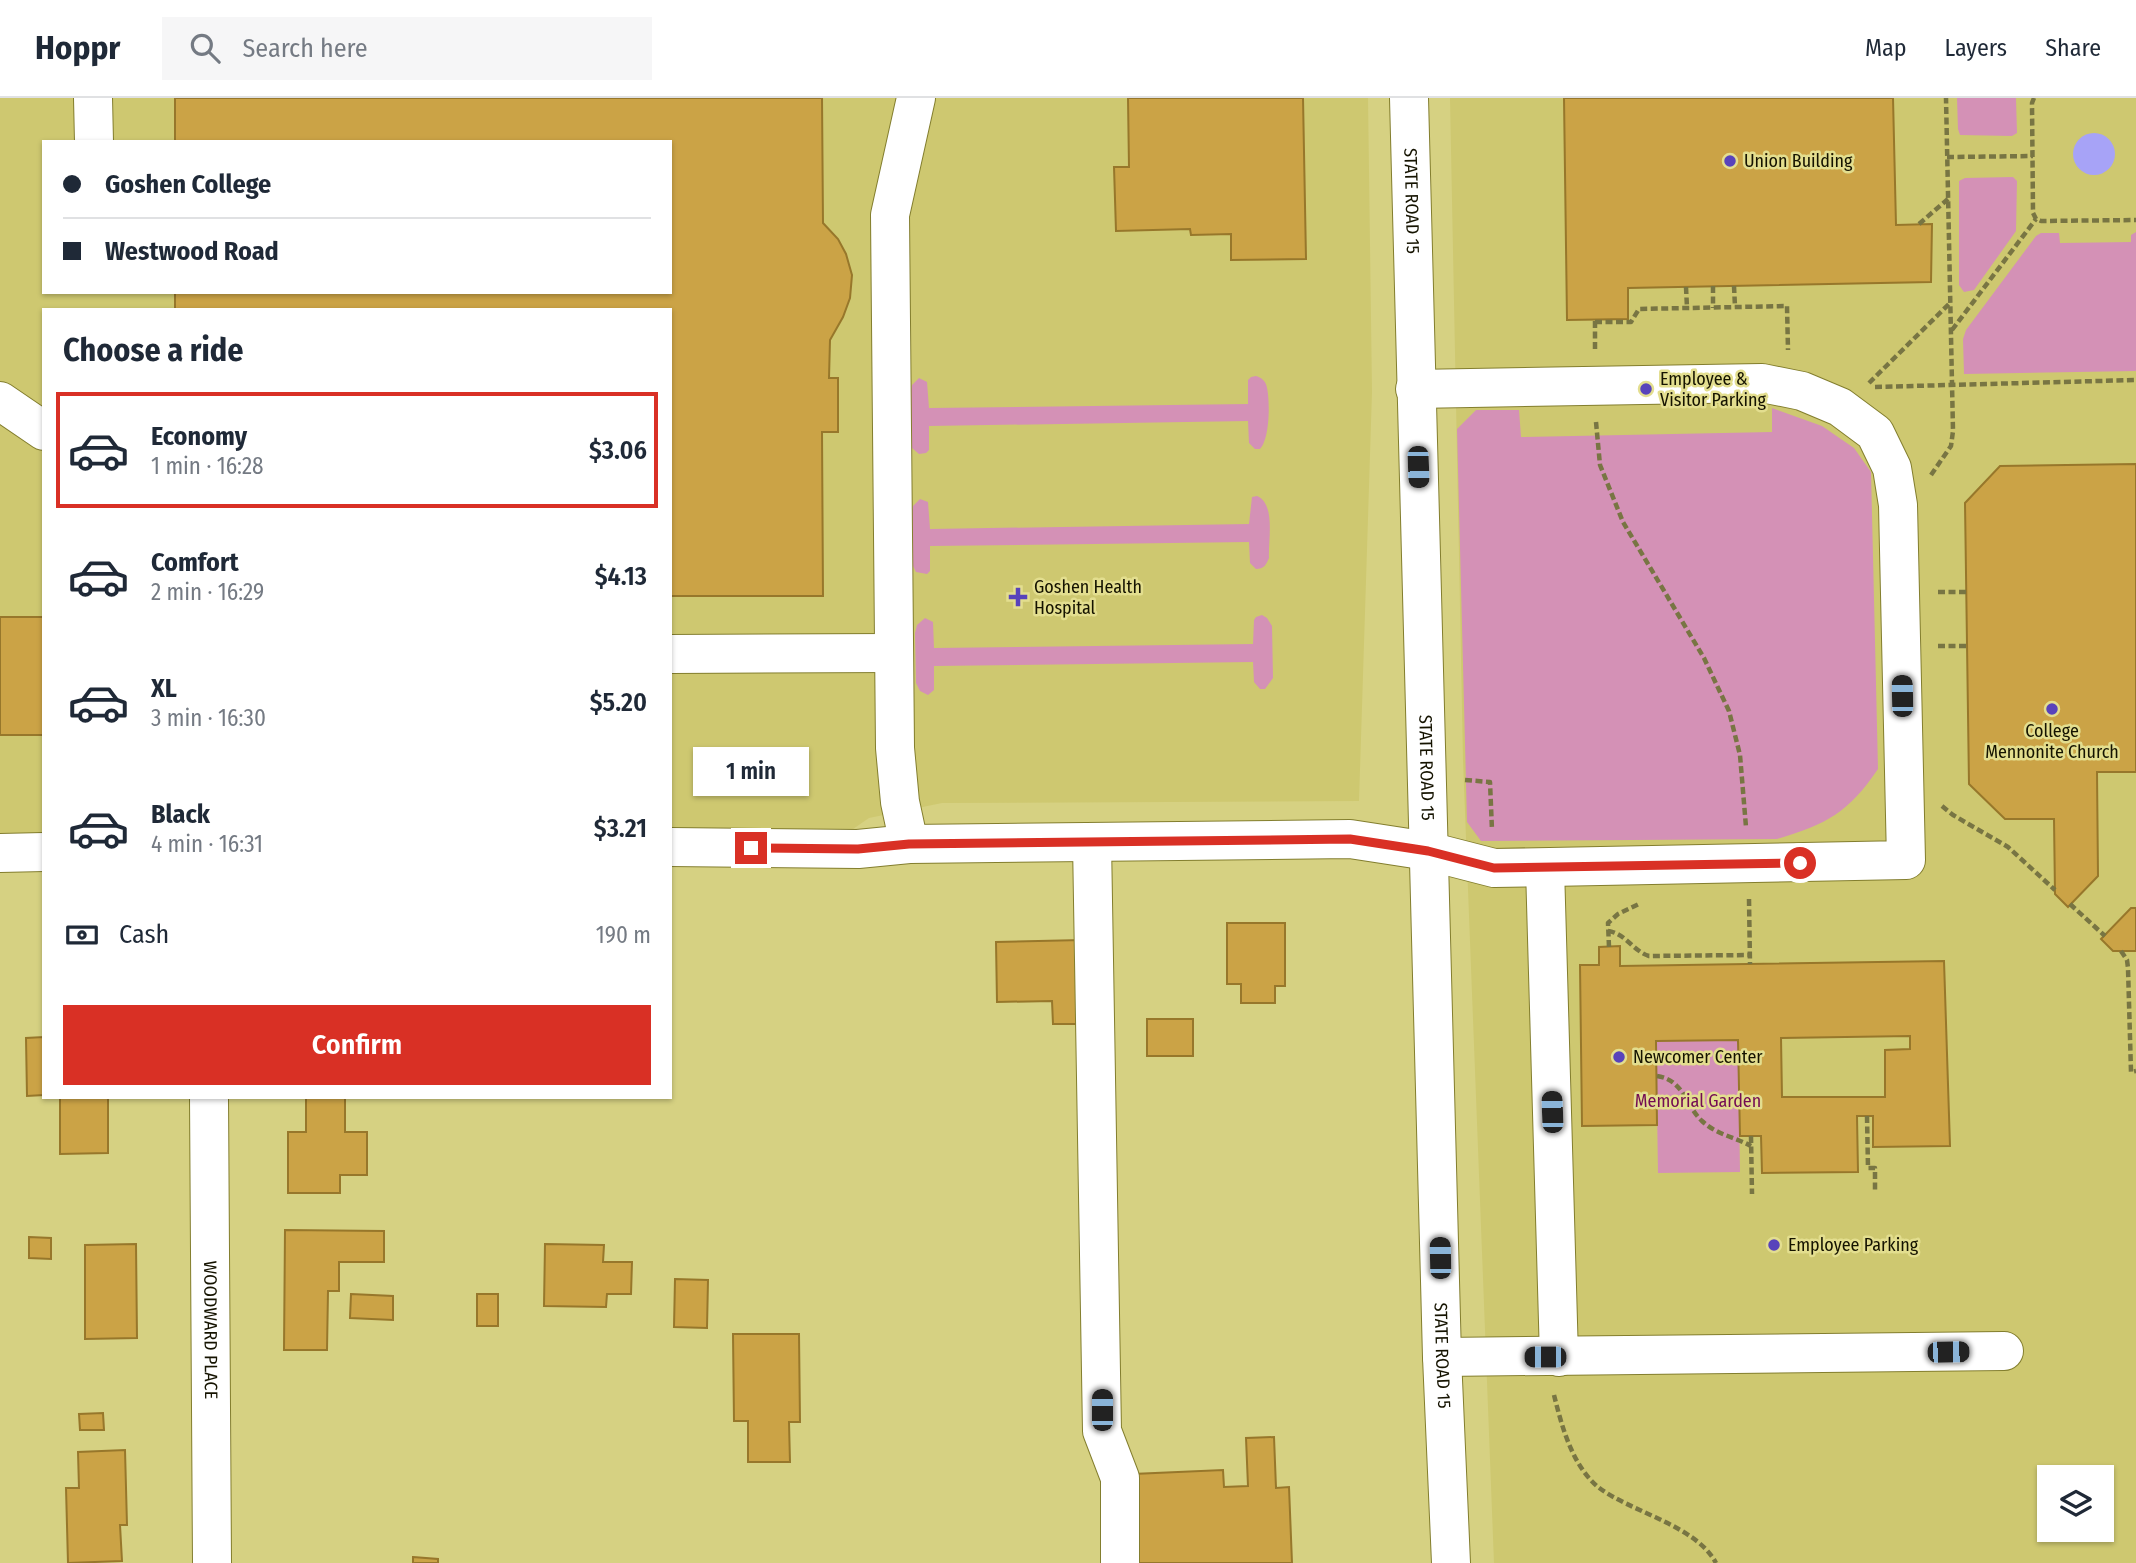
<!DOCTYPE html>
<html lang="en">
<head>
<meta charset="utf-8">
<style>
  body { margin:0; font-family:"Fira Sans Condensed",sans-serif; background:#f6f6f7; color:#1f2937; height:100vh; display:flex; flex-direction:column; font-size:26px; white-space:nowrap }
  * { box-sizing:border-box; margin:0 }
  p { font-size:23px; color:#747a83 }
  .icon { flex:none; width:38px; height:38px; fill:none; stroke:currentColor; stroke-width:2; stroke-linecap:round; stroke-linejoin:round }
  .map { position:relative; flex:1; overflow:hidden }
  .side { position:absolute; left:42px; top:210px; width:630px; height:791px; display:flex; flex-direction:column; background:#fff; border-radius:0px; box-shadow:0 2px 5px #0004 }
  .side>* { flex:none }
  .banner { position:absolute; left:42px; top:42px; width:630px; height:154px; border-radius:0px; box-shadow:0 2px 5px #0004; display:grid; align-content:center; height:154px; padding:0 21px; background:#fff }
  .tools { position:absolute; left:2037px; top:1367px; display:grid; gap:14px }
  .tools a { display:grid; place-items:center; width:77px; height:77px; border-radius:0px; background:#fff; box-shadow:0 2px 5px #0004; font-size:35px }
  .end { position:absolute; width:32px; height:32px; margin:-16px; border:9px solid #d93025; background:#fff; box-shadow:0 0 0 4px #fff }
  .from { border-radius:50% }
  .bubble { position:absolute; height:49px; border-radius:0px; background:#fff; box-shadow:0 2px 5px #0004; font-size:23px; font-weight:600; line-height:49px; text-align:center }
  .car { position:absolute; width:21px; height:42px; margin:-21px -10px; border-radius:9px; box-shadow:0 0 5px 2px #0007; background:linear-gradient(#222 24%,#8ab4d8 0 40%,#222 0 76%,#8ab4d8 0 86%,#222 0) }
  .banner b { display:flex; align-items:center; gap:24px; height:66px; font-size:26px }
  .banner b+b { border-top:2px solid #e0e1e3 }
  .banner i { width:18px; height:18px; background:#1f2937 }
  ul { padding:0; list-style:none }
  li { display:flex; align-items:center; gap:21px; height:116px; margin:0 14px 10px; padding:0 7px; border:4px solid transparent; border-radius:0px }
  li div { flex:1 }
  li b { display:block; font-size:26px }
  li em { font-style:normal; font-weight:600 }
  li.on { border-color:#d93025 }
  li>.icon { width:63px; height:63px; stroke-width:1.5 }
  h2 { padding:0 21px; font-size:32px; line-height:84px }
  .pay { display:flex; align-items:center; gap:18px; height:77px; padding:0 21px; font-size:26px }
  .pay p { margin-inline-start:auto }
  .cta { display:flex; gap:14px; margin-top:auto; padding:14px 21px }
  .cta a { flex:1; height:80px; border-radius:0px; background:#d93025; color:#fff; font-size:28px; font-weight:600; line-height:80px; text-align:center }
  header { display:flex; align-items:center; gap:42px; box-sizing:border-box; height:98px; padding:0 35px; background:#fff; border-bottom:2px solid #e0e1e3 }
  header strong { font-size:33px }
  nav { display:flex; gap:38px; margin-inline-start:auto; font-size:24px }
  .search { width:490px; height:63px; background:#f6f6f7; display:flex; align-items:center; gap:18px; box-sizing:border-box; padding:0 24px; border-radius:0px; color:#747a83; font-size:26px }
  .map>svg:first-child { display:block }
</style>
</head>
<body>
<header>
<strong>Hoppr</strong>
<div class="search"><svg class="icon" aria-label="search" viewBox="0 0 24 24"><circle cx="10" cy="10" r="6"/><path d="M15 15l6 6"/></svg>Search here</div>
<nav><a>Map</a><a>Layers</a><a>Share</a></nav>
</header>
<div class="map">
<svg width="2136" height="1465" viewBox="0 0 2136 1465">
  <rect width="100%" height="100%" fill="#d6d182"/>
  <g fill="#cec870" fill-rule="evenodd">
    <path d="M0 0H1368L1372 294 1359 703 942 705 869 720 853 731 670 733V212H44V738H0ZM44 44H670V194H44Z"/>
    <path d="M1450 0H2136V1465H1494L1463 662ZM2049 1379H2102V1432H2049Z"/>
  </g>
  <g fill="#d491b6">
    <polygon points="1957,0 2016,0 2017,35 2012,38 1960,37 1958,31"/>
    <polygon points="2013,79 2017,83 2016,133 1974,192 1964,194 1959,187 1959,83 1965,80"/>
    <polygon points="2136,134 2136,273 1964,276 1963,241 1966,232 2036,138 2041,135 2059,135 2060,145 2131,144 2131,137"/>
    <path d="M1256 278C1262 280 1266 283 1267 290 1270 303 1270 341 1260 351H1255L1249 345 1248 323 929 328V352L926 355 919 356 912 350 911 345 910 295 912 287 919 280 927 284 929 310 1248 306V282L1251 279Z"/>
    <path d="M1772 310 1822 328 1854 350 1871 374 1878 671C1848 715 1827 726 1777 741L1481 743 1467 724 1457 331 1476 312H1519L1521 339 1772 334Z"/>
    <path d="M1257 398C1276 406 1268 442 1269 460 1266 467 1264 471 1256 471L1250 465 1249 444 930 448V473L927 476 916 474 912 466 911 416 913 408 920 401 928 404 930 431 1249 426 1252 399Z"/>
    <polygon points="1262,517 1267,520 1272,528 1273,580 1265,591 1260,591 1254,584 1253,564 934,568 934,592 928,597 920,593 916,585 915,535 917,527 925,520 933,524 934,550 1253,546 1254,522 1256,519"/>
    <polygon points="1738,942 1740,1074 1658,1075 1656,943"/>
  </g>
  <circle fill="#a7a3f7" cx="2094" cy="56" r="21"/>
  <g fill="#cba346" stroke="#97772b" stroke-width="2" fill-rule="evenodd">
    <polygon points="175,0 822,0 823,125 838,141 846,156 852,177 850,200 843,219 830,242 829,280 838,280 838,334 822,334 823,498 670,498 670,212 175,212 175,194 670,194 670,44 175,44"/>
    <polygon points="1128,0 1303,0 1306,161 1231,162 1231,136 1191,137 1190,131 1116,133 1114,69 1129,69"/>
    <polygon points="1564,0 1893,0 1896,127 1932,126 1931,184 1628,190 1628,221 1567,222"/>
    <polygon points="2136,366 2136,674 2097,674 2098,778 2068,809 2055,796 2054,721 2005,721 1969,686 1965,405 2000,368"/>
    <rect x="0" y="519" width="44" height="118"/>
    <polygon points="2131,810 2136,810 2136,853 2113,853 2101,841"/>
    <polygon points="1227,825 1285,825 1285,888 1275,888 1275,905 1241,905 1241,886 1227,886"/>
    <polygon points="1082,842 1084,926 1053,926 1052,903 997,904 996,844"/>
    <path d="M1620 848V868L1944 863 1950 1048 1873 1049V1018H1857L1858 1074 1762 1075 1761 1038H1740L1738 942 1656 943 1657 1027 1582 1028 1580 867H1599V849ZM1910 938V951L1885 952V999H1782L1781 940Z"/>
    <rect x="1147" y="921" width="46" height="37"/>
    <polygon points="44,939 44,997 27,998 26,940"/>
    <polygon points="60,999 108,999 108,1055 60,1056"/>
    <polygon points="306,999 345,999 345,1034 367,1034 367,1077 340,1077 340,1095 288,1095 288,1034 306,1034"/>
    <polygon points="285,1132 384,1133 384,1164 339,1164 339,1193 328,1193 327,1252 284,1252"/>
    <polygon points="29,1139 51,1140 51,1161 29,1160"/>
    <polygon points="136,1146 137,1240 85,1241 85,1147"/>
    <polygon points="545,1146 604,1147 603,1164 632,1164 631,1196 607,1196 606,1209 544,1208"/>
    <polygon points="675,1181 708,1182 707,1230 674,1229"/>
    <polygon points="351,1196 393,1198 393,1222 350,1220"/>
    <rect x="477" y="1196" width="21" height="32"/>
    <polygon points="733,1236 799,1236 800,1324 789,1324 790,1364 748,1364 748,1323 734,1323"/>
    <polygon points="103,1315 104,1332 80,1332 79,1316"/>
    <polygon points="1274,1339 1276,1390 1289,1389 1292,1465 1136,1465 1133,1376 1223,1372 1224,1389 1248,1388 1246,1340"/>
    <polygon points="125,1352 127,1427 120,1427 122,1463 68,1465 66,1390 79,1390 78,1354"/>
    <polygon points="413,1459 438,1461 438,1465 413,1465"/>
  </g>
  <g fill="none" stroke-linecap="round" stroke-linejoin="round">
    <defs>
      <g id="minor">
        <polyline points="93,0 94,44"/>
        <polyline points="0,303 44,333"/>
        <polyline points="670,556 894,555"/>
        <polyline points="1092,744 1102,1333 1120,1380 1120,1465"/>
        <polyline points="909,746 900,704 895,650 890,117 916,0"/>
        <polyline points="670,749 858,751 909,746 1350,741 1428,753 1494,770 1906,762 1898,407 1892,370 1875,335 1840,309 1802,293 1762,285 1415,291"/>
        <polyline points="0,755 44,754"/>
        <polyline points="1545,770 1559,1259"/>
        <path id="s1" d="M209 999 212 1465"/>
        <polyline points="1442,1259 2004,1253"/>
      </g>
      <g id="major">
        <path id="s2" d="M1409 0 1442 1259 1451 1465"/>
      </g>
    </defs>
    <use href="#minor" stroke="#837e2e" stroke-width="40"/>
    <use href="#major" stroke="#837e2e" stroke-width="40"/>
    <g stroke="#787543" stroke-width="4.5" stroke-dasharray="7 3.5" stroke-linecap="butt">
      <polyline points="2034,0 2032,5 2033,115 2036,121 2041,123 2136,122"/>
      <polyline points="1947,59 2033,58"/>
      <polyline points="1919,126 1948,101"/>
      <polyline points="1713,188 1713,210"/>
      <polyline points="1734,188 1735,209"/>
      <polyline points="1686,189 1687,210"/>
      <polyline points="1595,223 1595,252"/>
      <polyline points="1595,224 1631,224 1639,211 1787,208 1788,252"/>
      <polyline points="1952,232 2036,121"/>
      <polyline points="1869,285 1950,205"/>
      <polyline points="1875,289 2136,282"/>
      <polyline points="1596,324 1600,367 1623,424 1704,560 1729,613 1740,657 1746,729"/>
      <polyline points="1931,377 1951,348 1953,333 1946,0"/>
      <polyline points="1938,494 1966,494"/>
      <polyline points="1938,548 1967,548"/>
      <polyline points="1465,682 1490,684 1492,732"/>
      <polyline points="1942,708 1953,717 2008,749 2055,792"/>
      <polyline points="1749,801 1750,866"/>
      <polyline points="2070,806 2105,838"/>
      <path d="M1608 833C1625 835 1633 853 1649 858L1750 857"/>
      <polyline points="1609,849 1608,825 1618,816 1639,806"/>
      <polyline points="2121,853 2127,862 2128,870 2131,974 2136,973"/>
      <path d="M1657 978C1684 982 1685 1007 1702 1023 1717 1037 1735 1039 1751 1048"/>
      <polyline points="1867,1018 1868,1070 1875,1070 1875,1094"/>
      <polyline points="1751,1038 1752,1096"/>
      <path d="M1554 1297C1562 1329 1572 1367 1598 1389 1630 1414 1696 1427 1716 1465"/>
    </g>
    <use href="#minor" stroke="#fff" stroke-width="38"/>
    <use href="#major" stroke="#fff" stroke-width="38"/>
  </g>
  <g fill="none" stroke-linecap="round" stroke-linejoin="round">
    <polyline stroke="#d93025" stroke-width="9" points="751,750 858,751 909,746 1350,741 1428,753 1494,770 1800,765"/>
  </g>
  <g fill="#5843bb" stroke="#e3de8f" stroke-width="2.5">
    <circle cx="1730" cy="63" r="7"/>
    <circle cx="1646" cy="291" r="7"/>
    <path d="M1014.5 488.5h7v7h7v7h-7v7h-7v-7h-7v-7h7z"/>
    <circle cx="2052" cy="611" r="7"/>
    <circle cx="1619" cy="959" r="7"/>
    <circle cx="1774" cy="1147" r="7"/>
  </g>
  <g text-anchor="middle" stroke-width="5" stroke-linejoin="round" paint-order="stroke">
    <g font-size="18" fill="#151300" stroke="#e3de8f" text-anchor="start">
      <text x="1744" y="69">Union Building</text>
      <text x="1660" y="287">Employee &amp;<tspan x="1660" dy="21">Visitor Parking</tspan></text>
      <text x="1034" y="495">Goshen Health<tspan x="1034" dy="21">Hospital</tspan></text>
      <text x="2052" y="639" text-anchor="middle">College<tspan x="2052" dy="21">Mennonite Church</tspan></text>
      <text x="1633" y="965">Newcomer Center</text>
      <text x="1788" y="1153">Employee Parking</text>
    </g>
    <g font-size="18" fill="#151300" stroke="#e3de8f">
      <text dy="6" stroke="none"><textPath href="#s2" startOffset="103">STATE ROAD 15</textPath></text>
      <text dy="6" stroke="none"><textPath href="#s2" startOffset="670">STATE ROAD 15</textPath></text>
      <text dy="6" stroke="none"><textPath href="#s1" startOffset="233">WOODWARD PLACE</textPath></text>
      <text dy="6" stroke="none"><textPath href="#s2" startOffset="1258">STATE ROAD 15</textPath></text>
    </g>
    <g font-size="18" fill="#730c53" stroke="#e3de8f">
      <text x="1698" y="1009">Memorial Garden</text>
    </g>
  </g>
</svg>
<div class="tools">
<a><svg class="icon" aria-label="layers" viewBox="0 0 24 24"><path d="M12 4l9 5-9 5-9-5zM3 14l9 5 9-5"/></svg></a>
</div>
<i class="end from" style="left:1800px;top:765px"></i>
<i class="end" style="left:751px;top:750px"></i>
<div class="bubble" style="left:693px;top:649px;width:116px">1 min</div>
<i class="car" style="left:1418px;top:369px;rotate:178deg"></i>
<i class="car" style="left:1902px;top:598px;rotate:359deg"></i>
<i class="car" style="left:1552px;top:1014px;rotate:358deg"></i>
<i class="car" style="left:1440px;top:1160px;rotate:359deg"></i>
<i class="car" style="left:1948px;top:1254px;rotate:89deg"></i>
<i class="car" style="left:1545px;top:1259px;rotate:270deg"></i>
<i class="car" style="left:1102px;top:1312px;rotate:0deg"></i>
<div class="banner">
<b><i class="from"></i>Goshen College</b>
<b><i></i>Westwood Road</b>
</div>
<section class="side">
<h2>Choose a ride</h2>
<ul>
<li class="on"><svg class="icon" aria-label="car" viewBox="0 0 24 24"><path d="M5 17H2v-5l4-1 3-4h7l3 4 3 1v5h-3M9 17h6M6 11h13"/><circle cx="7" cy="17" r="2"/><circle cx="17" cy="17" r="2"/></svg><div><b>Economy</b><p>1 min · 16:28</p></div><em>$3.06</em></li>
<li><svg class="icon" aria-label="car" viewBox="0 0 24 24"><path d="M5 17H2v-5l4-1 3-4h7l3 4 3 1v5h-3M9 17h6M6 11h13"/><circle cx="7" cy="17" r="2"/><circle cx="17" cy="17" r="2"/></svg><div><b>Comfort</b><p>2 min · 16:29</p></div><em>$4.13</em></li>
<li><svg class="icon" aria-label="car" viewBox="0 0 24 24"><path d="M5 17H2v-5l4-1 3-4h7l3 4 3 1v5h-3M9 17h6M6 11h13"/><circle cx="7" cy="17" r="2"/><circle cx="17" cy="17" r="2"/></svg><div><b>XL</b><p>3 min · 16:30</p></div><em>$5.20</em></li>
<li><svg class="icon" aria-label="car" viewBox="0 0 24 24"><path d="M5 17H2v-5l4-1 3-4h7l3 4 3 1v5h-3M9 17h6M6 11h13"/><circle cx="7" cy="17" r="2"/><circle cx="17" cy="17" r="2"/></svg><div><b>Black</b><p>4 min · 16:31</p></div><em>$3.21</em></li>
</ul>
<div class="pay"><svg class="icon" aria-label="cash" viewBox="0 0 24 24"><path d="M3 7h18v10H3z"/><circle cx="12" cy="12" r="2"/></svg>Cash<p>190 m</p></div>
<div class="cta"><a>Confirm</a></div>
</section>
</div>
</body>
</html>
